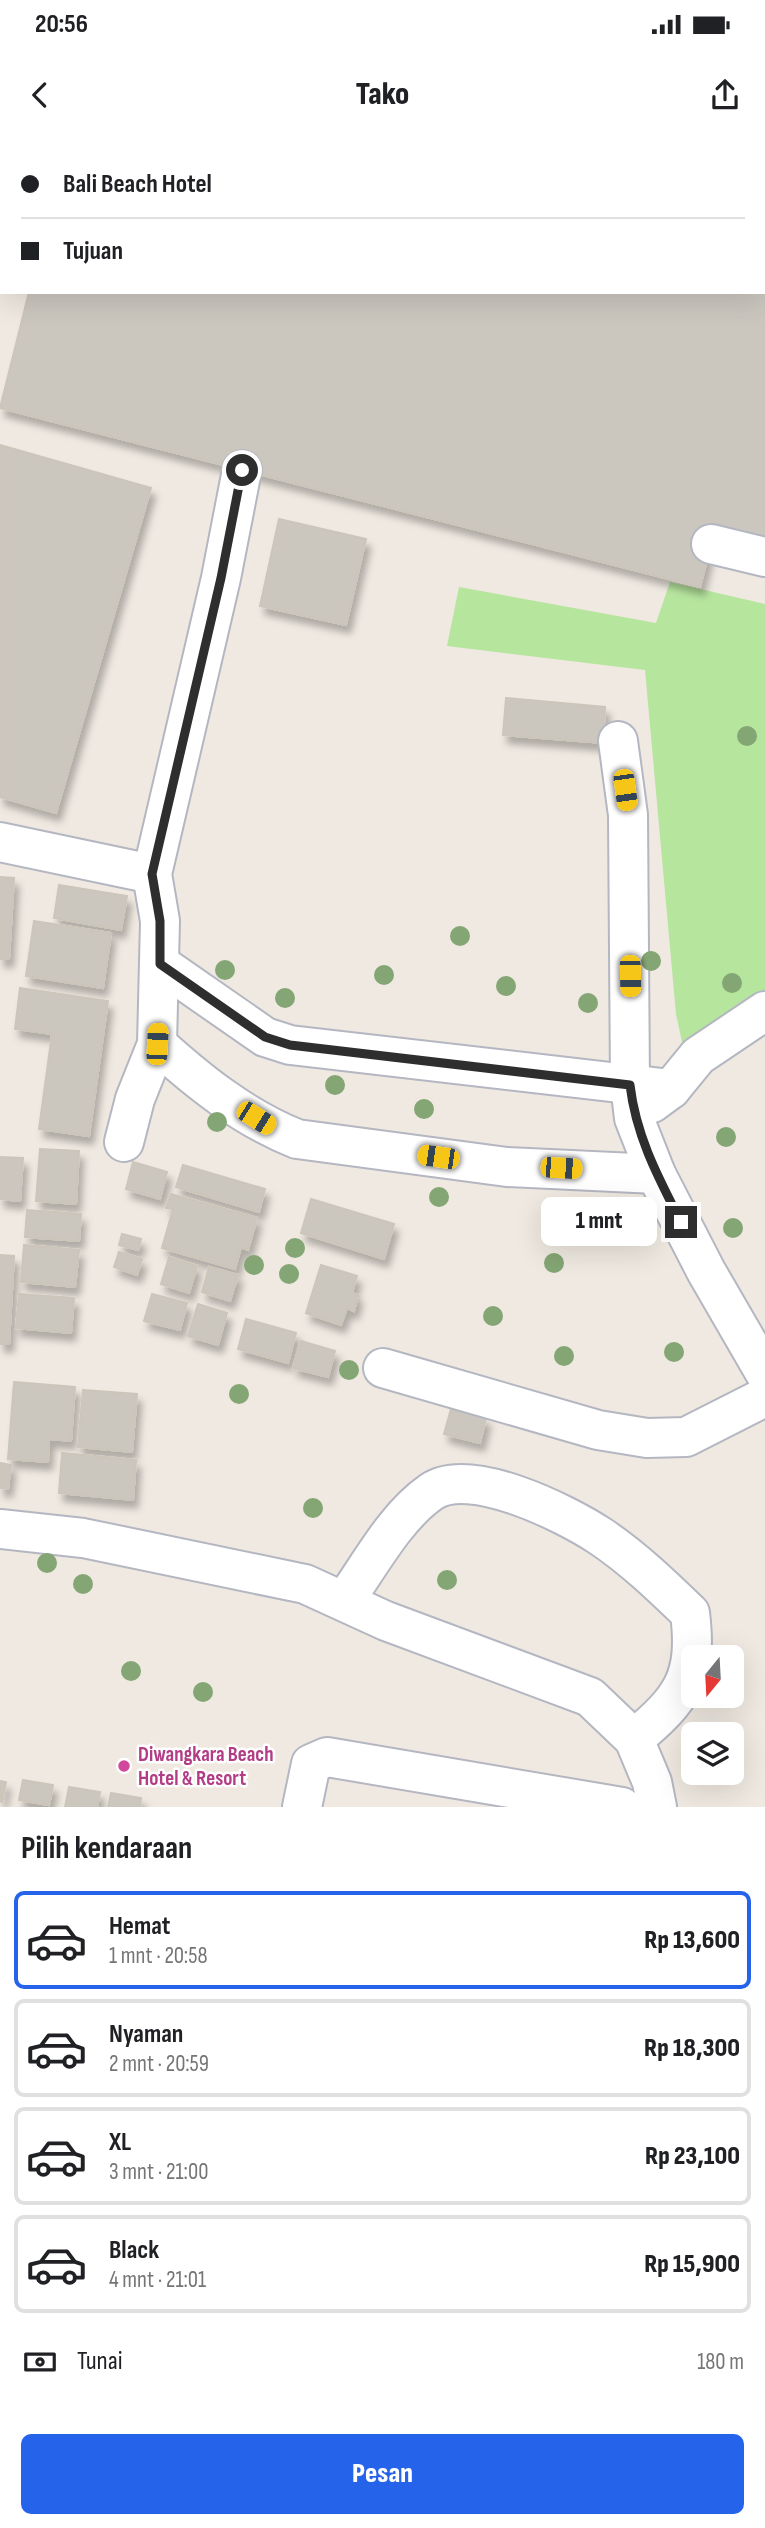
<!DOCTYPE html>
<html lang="id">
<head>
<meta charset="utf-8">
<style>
  body { margin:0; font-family:"Sofia Sans Condensed",sans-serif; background:#f2f2f2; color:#202124; height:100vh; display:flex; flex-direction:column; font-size:26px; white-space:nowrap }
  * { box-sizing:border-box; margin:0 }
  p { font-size:23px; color:#757577 }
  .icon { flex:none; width:38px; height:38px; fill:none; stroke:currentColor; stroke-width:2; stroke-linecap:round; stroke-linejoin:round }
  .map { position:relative; height:1667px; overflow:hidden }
  .panel { display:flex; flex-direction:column; background:#fff; flex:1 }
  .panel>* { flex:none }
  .banner { position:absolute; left:0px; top:0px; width:766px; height:154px; box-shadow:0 7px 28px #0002; display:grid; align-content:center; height:154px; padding:0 21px; background:#fff }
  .needle { width:46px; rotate:198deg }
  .fabs { position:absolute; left:681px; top:1505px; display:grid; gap:14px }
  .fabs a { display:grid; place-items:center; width:63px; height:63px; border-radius:10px; background:#fff; box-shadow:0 7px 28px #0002; font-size:35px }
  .end { position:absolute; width:32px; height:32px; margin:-16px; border:9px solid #2e2e2e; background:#fff; box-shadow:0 0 0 4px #fff }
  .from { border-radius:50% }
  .bubble { position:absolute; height:49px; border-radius:10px; background:#fff; box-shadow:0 7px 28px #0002; font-size:23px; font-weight:800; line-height:49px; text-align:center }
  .car { position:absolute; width:21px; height:42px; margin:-21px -10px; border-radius:9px; box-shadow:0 0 5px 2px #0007; background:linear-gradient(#f5c518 24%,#345 0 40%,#f5c518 0 76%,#345 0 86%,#f5c518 0) }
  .banner b { display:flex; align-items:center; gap:24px; height:66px; font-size:26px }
  .banner b+b { border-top:2px solid #e0e0e0 }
  .banner i { width:18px; height:18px; background:#202124 }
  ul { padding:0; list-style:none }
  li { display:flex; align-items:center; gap:21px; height:98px; margin:0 14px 10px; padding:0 7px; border:4px solid #e0e0e0; border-radius:10px }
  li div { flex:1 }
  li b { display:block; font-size:26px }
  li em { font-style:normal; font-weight:800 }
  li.on { border-color:#2563eb }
  li>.icon { width:63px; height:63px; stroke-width:1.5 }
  h2 { padding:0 21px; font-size:32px; line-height:84px }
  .pay { display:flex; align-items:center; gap:18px; height:77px; padding:0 21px; font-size:26px }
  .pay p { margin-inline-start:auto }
  .action { display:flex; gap:14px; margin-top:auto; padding:14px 21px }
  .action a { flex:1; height:80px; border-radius:10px; background:#2563eb; color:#fff; font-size:28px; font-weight:800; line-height:80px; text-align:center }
  .status { display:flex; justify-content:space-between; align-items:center; height:49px; padding:0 35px; background:#fff; direction:ltr }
  .status svg { height:19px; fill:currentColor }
  header { display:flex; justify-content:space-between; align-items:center; height:91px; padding:0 21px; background:#fff; font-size:32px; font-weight:800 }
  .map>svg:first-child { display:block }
</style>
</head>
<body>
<div class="status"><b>20:56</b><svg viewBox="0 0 49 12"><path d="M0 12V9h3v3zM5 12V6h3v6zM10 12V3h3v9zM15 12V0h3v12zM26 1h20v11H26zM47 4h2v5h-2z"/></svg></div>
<header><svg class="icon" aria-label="back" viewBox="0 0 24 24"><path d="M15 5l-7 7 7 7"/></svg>Tako<svg class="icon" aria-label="share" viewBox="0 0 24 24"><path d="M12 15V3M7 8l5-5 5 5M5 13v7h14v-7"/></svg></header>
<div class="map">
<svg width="765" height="1667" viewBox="0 0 765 1667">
  <defs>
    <filter id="shadow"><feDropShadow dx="4.5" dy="8" stdDeviation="3.5" flood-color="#0004"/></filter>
  </defs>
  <rect width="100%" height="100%" fill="#efe9e1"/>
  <polygon fill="#b6e59e" points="670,442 765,464 765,865 684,911 676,874 645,530 447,506 459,447 656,483"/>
  <g fill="#cbc7bf" stroke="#cbc5ba" stroke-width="2" filter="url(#shadow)">
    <polygon points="68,0 765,0 765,409 713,396 700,447 0,268 29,152 765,152 765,2"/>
    <polygon points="0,305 151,348 56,673 0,657"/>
    <polygon points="279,379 366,399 346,485 260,466"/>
    <polygon points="506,558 605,567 603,603 503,595"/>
    <polygon points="0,737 14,738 9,819 0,819"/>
    <polygon points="59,745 127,756 121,790 54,778"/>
    <polygon points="34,781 111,793 103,848 26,836"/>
    <polygon points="20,848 108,861 89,996 39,989 52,894 15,889"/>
    <polygon points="40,1009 79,1011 76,1064 36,1061"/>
    <polygon points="0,1017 23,1018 20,1061 0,1059"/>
    <polygon points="133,1022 167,1032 160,1059 126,1049"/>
    <polygon points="183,1025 265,1049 259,1072 176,1047"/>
    <polygon points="171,1054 257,1078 248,1110 241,1107 235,1129 162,1108 173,1069 166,1068"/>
    <polygon points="311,1059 394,1084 384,1119 301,1093"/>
    <polygon points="27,1070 81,1074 79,1101 25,1097"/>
    <polygon points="122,1094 141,1099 138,1110 119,1105"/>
    <polygon points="24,1105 79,1110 75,1147 21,1142"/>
    <polygon points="119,1112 142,1119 137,1135 114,1127"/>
    <polygon points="0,1115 14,1116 9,1204 0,1204"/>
    <polygon points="169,1117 197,1126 189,1153 161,1144"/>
    <polygon points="321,1125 357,1136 352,1153 358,1155 354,1171 347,1168 341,1185 306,1173"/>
    <polygon points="209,1127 238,1135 230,1161 202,1152"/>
    <polygon points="19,1154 74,1158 71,1193 16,1188"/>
    <polygon points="152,1154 187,1163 180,1190 144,1181"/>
    <polygon points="198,1164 227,1173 218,1205 188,1196"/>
    <polygon points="246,1179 296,1193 288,1223 238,1209"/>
    <polygon points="301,1201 335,1211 328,1237 293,1228"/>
    <polygon points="14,1242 75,1247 71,1301 49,1299 48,1322 8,1319"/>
    <polygon points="83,1250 137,1254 132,1312 78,1307"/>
    <polygon points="451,1269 486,1278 480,1303 444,1294"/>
    <polygon points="62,1313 136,1320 133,1360 59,1353"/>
    <polygon points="0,1323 11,1325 8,1349 0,1348"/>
    <polygon points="23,1640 53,1645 49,1665 19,1660"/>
    <polygon points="0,1641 6,1642 2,1662 0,1661"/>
    <polygon points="69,1647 100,1652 97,1667 65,1667"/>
    <polygon points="111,1653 141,1658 140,1667 108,1667"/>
  </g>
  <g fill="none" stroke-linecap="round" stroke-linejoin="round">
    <defs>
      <g id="minor">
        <polyline points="711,404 765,417"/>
        <polyline points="618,601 628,675 630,945 634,978 656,1034 706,1131 765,1233"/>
        <polyline points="0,702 152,734"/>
        <polyline points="160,824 265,897 290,905 671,949"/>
        <path d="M157 904C199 942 244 978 297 999L507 1027 656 1034"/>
        <polyline points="652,963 671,949 698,916 765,871"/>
        <polyline points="124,1002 135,959 157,904 160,781 152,734 221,438 242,330"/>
        <polyline points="383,1228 598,1290 647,1298 686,1297 765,1257"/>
        <polyline points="0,1389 83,1398 305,1444 386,1481 590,1557 634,1599 652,1642 657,1667"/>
        <path d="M345 1460C370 1425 395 1377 431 1352 469 1325 565 1373 600 1396 633 1418 662 1446 690 1473 698 1538 682 1559 634 1599"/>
        <polyline points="302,1667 311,1624 327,1617 622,1667"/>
      </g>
    </defs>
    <use href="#minor" stroke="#b4b7c1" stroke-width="42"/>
    <use href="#minor" stroke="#fff" stroke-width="38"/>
  </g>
  <g fill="#84a574">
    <circle cx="747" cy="596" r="10"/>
    <circle cx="460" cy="796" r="10"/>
    <circle cx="651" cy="821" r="10"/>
    <circle cx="225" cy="830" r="10"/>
    <circle cx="384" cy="835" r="10"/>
    <circle cx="732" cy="843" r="10"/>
    <circle cx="506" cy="846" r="10"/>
    <circle cx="285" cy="858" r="10"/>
    <circle cx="588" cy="863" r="10"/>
    <circle cx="335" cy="945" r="10"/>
    <circle cx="424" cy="969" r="10"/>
    <circle cx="217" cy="982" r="10"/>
    <circle cx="726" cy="997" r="10"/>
    <circle cx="439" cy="1057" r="10"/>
    <circle cx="733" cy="1088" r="10"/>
    <circle cx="631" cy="1096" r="10"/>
    <circle cx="295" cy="1108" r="10"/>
    <circle cx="554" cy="1123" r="10"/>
    <circle cx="254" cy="1125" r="10"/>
    <circle cx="289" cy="1134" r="10"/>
    <circle cx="493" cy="1176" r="10"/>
    <circle cx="674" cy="1212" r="10"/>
    <circle cx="564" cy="1216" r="10"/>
    <circle cx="349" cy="1230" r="10"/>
    <circle cx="239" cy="1254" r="10"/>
    <circle cx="313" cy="1368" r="10"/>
    <circle cx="47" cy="1423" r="10"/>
    <circle cx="447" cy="1440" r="10"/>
    <circle cx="83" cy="1444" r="10"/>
    <circle cx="131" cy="1531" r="10"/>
    <circle cx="203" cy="1552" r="10"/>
  </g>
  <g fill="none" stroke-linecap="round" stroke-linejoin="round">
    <path stroke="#2e2e2e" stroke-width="9" d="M242 330 221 438 152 734 160 781V824L265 897 290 905 630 945C636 996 658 1037 681 1082"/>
  </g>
  <circle fill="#d1479c" stroke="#fff" stroke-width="2.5" cx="124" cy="1626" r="7"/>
  <g text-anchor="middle" stroke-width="5" stroke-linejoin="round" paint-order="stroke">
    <g font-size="21" font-weight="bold" fill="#b23c85" stroke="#fff" text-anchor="start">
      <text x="138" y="1621">Diwangkara Beach<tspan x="138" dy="24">Hotel &amp; Resort</tspan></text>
    </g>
  </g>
</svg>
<div class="fabs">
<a><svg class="needle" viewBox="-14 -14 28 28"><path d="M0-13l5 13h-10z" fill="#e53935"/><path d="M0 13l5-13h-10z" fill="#757577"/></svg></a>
<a><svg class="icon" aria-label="layers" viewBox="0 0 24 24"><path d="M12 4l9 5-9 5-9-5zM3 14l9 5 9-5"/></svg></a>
</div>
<i class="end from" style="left:242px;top:330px"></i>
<i class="end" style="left:681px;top:1082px"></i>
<div class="bubble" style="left:541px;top:1057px;width:116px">1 mnt</div>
<i class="car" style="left:625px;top:650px;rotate:172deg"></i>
<i class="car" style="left:630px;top:836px;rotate:179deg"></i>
<i class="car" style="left:157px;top:904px;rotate:3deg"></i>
<i class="car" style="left:256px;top:978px;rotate:122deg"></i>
<i class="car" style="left:438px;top:1017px;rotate:278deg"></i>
<i class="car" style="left:561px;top:1028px;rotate:93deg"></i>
<div class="banner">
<b><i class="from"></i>Bali Beach Hotel</b>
<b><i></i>Tujuan</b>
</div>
</div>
<section class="panel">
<h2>Pilih kendaraan</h2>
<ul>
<li class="on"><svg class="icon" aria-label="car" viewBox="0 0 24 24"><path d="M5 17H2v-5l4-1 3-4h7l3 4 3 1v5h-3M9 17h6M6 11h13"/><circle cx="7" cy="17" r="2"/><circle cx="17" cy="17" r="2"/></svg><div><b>Hemat</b><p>1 mnt · 20:58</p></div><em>Rp 13,600</em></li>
<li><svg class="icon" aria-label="car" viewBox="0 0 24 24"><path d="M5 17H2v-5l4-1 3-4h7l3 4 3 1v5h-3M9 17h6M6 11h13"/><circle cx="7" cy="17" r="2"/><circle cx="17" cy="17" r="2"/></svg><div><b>Nyaman</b><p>2 mnt · 20:59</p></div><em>Rp 18,300</em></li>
<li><svg class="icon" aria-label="car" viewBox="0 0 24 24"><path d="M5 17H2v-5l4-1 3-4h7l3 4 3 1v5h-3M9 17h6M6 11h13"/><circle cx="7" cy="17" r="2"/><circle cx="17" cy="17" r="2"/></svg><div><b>XL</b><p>3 mnt · 21:00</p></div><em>Rp 23,100</em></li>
<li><svg class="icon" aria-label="car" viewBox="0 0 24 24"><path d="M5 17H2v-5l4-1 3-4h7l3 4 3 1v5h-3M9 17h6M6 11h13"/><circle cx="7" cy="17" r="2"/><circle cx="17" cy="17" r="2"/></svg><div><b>Black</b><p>4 mnt · 21:01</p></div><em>Rp 15,900</em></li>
</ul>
<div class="pay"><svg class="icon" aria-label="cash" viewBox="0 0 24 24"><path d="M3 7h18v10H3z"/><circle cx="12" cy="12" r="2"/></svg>Tunai<p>180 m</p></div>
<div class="action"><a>Pesan</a></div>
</section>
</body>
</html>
